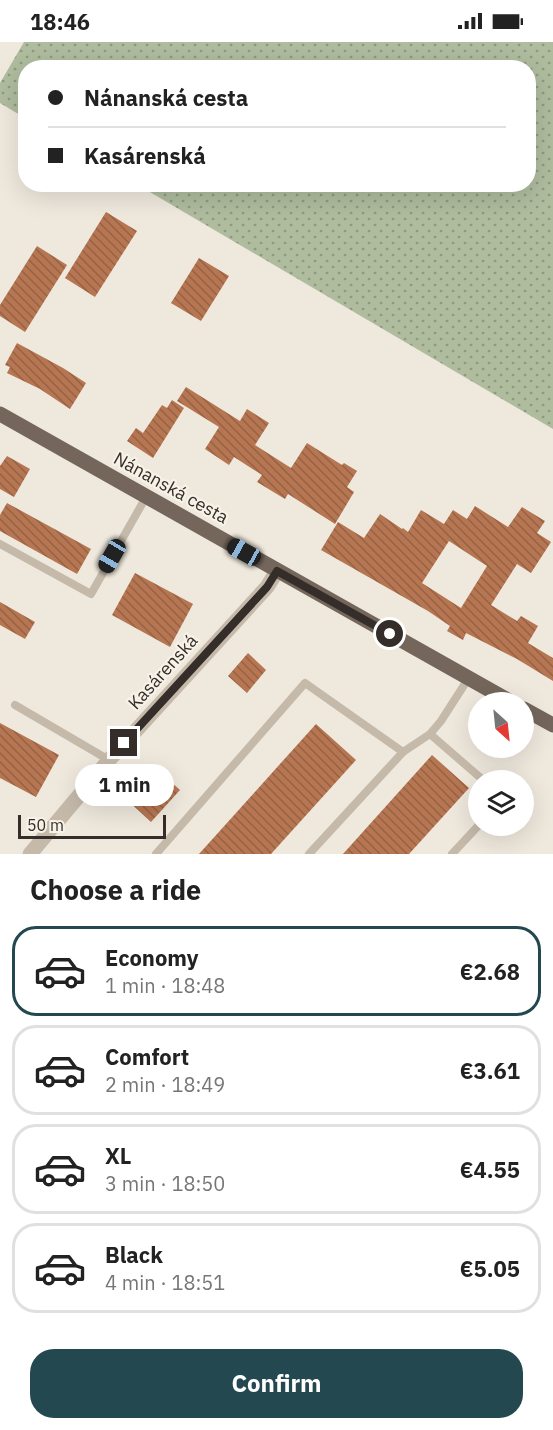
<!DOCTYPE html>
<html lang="en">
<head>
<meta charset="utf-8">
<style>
  body { margin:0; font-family:"IBM Plex Sans",sans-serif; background:#f2f2f2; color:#222; height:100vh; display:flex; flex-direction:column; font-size:22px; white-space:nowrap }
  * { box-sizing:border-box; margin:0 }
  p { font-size:20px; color:#767676 }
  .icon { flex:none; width:33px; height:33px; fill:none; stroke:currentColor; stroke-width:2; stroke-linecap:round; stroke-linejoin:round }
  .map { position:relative; height:812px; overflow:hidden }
  .drawer { display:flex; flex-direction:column; background:#fff; flex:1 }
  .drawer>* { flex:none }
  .guide { position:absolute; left:18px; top:18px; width:518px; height:132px; border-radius:24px; box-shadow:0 6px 24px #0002; display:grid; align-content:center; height:132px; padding:0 30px; background:#fff }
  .needle { width:39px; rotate:153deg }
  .buttons { position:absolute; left:468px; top:650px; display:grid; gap:12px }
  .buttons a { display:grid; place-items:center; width:66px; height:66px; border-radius:50%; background:#fff; box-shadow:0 6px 24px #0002; font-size:30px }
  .scale { position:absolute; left:18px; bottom:15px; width:148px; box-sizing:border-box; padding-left:6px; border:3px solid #342d29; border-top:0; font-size:16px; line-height:21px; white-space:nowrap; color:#342d29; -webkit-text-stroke:4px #f7f2e8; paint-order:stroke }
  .end { position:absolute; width:27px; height:27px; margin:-14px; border:8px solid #342d29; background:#fff; box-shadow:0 0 0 3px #fff }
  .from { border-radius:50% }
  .bubble { position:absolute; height:42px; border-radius:21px; background:#fff; box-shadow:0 6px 24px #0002; font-size:20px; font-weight:800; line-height:42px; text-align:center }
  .car { position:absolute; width:18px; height:36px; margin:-18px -9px; border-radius:8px; box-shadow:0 0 4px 2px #0007; background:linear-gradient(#222 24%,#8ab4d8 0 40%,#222 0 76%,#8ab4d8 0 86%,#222 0) }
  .guide b { display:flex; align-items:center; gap:21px; height:57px; font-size:22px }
  .guide b+b { border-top:2px solid #e0e0e0 }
  .guide i { width:15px; height:15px; background:#222 }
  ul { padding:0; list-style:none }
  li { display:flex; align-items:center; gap:18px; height:90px; margin:0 12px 9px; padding:0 18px; border:3px solid #e0e0e0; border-radius:24px }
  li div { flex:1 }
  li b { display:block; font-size:22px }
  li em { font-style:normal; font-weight:800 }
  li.active { border-color:#234850 }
  li>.icon { width:54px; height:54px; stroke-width:1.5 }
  h2 { padding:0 30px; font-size:27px; line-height:72px }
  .action { display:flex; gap:12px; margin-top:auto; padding:12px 30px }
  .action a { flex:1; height:69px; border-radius:24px; background:#234850; color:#fff; font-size:24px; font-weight:800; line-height:69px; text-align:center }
  .status { display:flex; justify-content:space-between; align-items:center; height:42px; padding:0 30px; background:#fff; direction:ltr }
  .status svg { height:16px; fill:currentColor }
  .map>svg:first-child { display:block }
</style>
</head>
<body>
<div class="status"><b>18:46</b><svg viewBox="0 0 49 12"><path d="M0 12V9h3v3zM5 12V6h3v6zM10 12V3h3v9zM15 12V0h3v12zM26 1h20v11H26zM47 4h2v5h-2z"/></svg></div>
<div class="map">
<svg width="553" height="812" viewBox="0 0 553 812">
  <defs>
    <pattern id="garden-dots" width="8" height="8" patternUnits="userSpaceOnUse" patternTransform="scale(1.5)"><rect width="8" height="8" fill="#afbc9e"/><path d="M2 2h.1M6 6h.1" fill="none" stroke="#8f9981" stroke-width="1.8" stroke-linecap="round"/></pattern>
    <pattern id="building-back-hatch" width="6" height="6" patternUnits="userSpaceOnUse" patternTransform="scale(1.5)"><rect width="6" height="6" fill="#b77652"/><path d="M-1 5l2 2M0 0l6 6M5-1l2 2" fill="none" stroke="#966144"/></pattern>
  </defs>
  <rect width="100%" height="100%" fill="#efe8dd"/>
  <polygon fill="url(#garden-dots)" points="24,0 553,0 553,387 138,143 528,142 528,26 26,26 25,76 0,61 0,41"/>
  <g fill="url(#building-back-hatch)" fill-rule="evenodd">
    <polygon points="106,170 137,189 95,255 65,236"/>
    <polygon points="37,204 67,223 25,290 0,274 0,263"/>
    <polygon points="199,216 229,234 201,279 171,261"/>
    <polygon points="17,301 63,326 86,341 70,367 40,347 7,331 10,325 5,323"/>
    <polygon points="186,345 240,379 247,367 269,381 255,403 291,426 307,401 342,423 344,421 357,429 347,445 354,450 335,482 288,452 285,457 257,440 262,433 234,415 229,423 205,407 219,385 177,359"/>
    <polygon points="172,358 184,366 153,416 127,399 136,386 143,391 162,363 167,366"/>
    <polygon points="7,414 30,427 14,455 0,447 0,424"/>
    <polygon points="7,461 91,507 77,532 0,489 0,473"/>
    <path d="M475 464 508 485 522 465 545 479 537 491 551 500 531 531 517 522 491 563 517 579 521 574 538 584 528 601 553 616V639L517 617 466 591 463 598 447 589 450 584 428 569 321 508 338 480 364 496 380 472 402 487 403 486 408 490 421 468 444 482 453 468 467 477ZM449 499 487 524 461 566 422 541Z"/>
    <polygon points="135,531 193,562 170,605 112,573"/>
    <polygon points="0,560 35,580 25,597 0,583"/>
    <polygon points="248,611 266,628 247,651 228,634"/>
    <polygon points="0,681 59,713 36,755 0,736"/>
    <polygon points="316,682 356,718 271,812 199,812"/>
    <polygon points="432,713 469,746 409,812 343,812"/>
    <polygon points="153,724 180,748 151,780 125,756"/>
  </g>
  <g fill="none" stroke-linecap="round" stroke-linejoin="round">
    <g stroke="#c5baaa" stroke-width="8">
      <polyline points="0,502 91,552 146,455"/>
      <polyline points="15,663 109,718"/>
      <polyline points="430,692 483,738"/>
      <polyline points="156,812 305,641 403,710"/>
      <polyline points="309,812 403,710 430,692 441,679 468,637"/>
      <polyline points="452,812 479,783"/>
    </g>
    <polyline stroke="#c5baaa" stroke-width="15" points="30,812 109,718 267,545 277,529"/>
    <g stroke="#74665b" stroke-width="15">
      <polyline points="0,372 511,660"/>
      <polyline points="524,667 553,683"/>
    </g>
  </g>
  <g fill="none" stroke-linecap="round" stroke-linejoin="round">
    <polyline stroke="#342d29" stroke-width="8" points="124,701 267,545 277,529 390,592"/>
  </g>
  <g text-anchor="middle" stroke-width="4.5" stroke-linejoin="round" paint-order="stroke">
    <g font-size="18" fill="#342d29" stroke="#f7f2e8">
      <text transform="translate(171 446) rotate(29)" y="6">Nánanská cesta</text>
      <text transform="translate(163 630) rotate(-48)" y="6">Kasárenská</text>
    </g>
  </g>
</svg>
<div class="buttons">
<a><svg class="needle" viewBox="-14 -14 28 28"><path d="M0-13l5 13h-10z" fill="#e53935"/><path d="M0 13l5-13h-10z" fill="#767676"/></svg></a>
<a><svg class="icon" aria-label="layers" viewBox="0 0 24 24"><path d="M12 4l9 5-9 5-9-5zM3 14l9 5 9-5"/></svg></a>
</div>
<div class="scale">50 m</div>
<i class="end from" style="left:390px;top:592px"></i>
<i class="end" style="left:124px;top:701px"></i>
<div class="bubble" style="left:75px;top:722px;width:99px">1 min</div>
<i class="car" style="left:244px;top:510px;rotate:299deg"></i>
<i class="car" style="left:112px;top:514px;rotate:210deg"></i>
<div class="guide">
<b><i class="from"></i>Nánanská cesta</b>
<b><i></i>Kasárenská</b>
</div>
</div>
<section class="drawer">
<h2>Choose a ride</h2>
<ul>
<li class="active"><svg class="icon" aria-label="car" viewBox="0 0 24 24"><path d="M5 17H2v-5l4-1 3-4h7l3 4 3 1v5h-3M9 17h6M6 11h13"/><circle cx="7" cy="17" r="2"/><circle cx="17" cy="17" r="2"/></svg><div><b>Economy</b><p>1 min · 18:48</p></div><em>€2.68</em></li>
<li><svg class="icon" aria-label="car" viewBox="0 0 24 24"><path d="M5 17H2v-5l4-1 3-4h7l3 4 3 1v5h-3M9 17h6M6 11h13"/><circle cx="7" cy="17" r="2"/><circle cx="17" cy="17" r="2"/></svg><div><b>Comfort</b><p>2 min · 18:49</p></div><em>€3.61</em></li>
<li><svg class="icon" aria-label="car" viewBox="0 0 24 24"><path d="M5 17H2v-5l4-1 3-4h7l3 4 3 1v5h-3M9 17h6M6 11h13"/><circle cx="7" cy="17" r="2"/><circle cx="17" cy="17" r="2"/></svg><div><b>XL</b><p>3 min · 18:50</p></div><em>€4.55</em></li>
<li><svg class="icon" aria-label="car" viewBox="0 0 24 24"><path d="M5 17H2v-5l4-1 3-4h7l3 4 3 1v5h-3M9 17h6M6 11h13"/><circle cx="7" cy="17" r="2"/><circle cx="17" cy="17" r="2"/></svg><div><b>Black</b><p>4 min · 18:51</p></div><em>€5.05</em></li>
</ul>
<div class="action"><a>Confirm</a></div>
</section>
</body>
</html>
